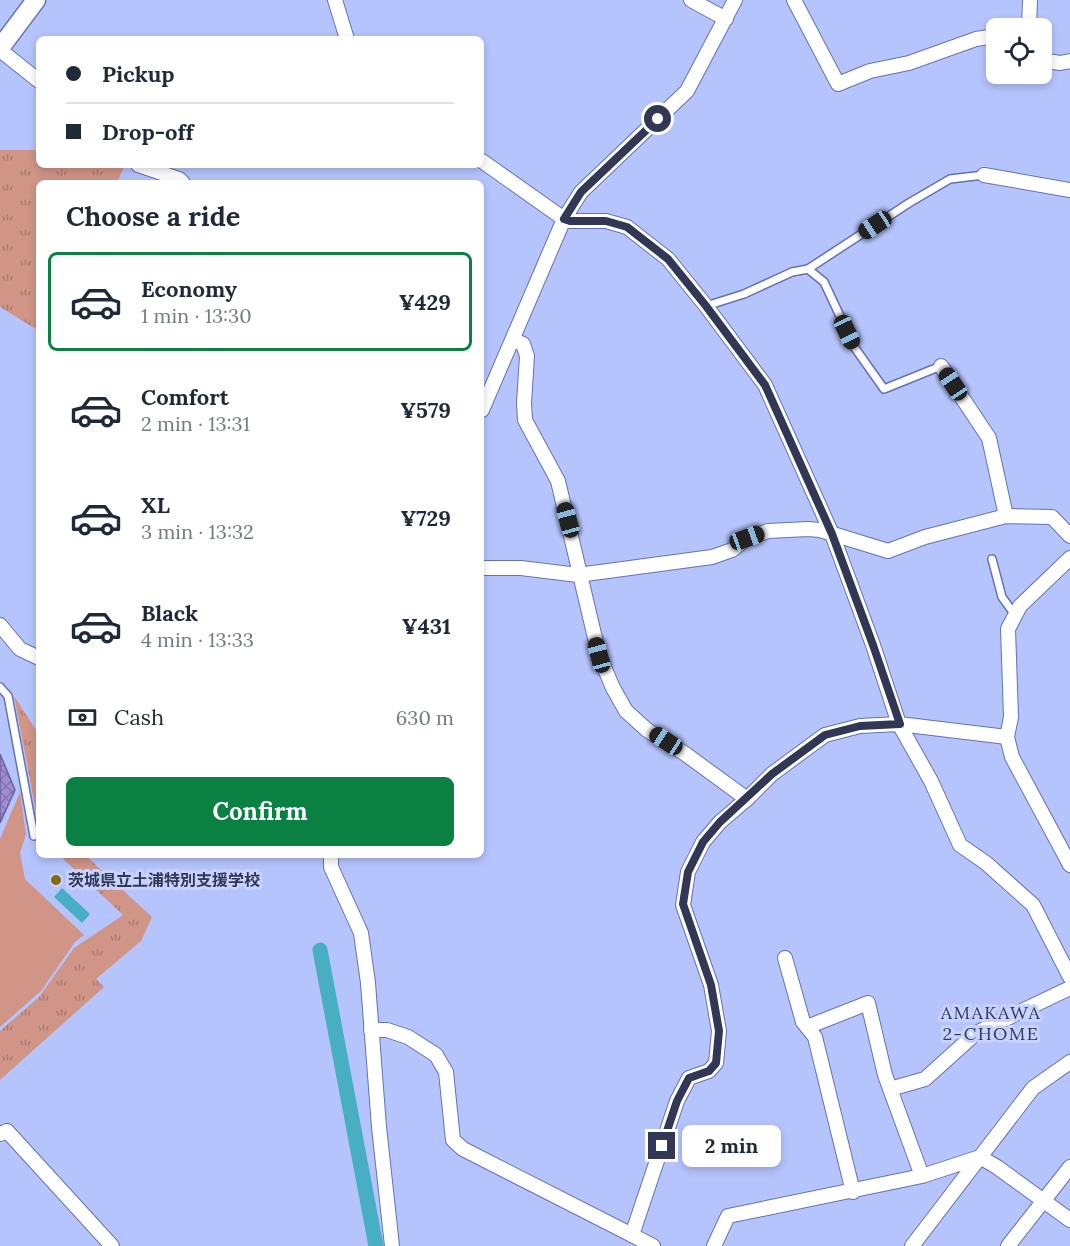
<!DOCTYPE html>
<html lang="en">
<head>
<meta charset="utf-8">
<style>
  body { margin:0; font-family:Lora,"Noto Sans JP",serif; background:#f2f2f3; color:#1f2937; height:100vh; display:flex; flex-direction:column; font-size:22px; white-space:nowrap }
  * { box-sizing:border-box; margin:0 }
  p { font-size:20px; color:#747a83 }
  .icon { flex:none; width:33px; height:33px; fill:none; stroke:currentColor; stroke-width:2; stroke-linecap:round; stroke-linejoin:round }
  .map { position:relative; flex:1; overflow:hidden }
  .side { position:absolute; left:36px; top:180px; width:448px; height:678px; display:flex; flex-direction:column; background:#fff; border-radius:9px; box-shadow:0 3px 9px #0003 }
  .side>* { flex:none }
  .hud { position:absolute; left:36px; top:36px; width:448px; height:132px; border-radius:9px; box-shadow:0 3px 9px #0003; display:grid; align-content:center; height:132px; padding:0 30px; background:#fff }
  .controls { position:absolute; left:986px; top:18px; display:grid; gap:12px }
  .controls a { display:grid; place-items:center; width:66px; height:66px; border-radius:9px; background:#fff; box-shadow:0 3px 9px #0003; font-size:30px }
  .end { position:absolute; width:27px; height:27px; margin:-14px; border:8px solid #313755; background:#fff; box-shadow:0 0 0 3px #fff }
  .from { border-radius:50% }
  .bubble { position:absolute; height:42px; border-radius:9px; background:#fff; box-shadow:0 3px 9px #0003; font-size:20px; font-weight:700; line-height:42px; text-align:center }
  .car { position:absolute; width:18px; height:36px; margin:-18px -9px; border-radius:8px; box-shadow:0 0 4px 2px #0007; background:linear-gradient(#222 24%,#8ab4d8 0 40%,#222 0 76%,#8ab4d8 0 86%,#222 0) }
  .hud b { display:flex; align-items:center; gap:21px; height:57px; font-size:22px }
  .hud b+b { border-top:2px solid #e0e1e3 }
  .hud i { width:15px; height:15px; background:#1f2937 }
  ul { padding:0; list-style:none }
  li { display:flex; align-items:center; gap:18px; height:99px; margin:0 12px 9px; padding:0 18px; border:3px solid transparent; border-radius:9px }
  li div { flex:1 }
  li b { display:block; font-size:22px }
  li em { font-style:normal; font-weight:700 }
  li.on { border-color:#0b8043 }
  li>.icon { width:54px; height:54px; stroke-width:1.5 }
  h2 { padding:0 30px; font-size:27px; line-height:72px }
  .pay { display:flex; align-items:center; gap:15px; height:66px; padding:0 30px; font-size:22px }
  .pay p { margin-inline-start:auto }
  .cta { display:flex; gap:12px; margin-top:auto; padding:12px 30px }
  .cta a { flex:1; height:69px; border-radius:9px; background:#0b8043; color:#fff; font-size:24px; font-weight:700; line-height:69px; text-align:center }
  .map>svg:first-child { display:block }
</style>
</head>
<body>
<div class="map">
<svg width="1070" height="1246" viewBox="0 0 1070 1246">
  <defs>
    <pattern id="grass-tufts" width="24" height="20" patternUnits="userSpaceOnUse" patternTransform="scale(1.5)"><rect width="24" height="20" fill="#d09587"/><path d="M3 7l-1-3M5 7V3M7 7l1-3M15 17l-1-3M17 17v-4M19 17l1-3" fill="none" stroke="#a97a71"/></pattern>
    <pattern id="building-cross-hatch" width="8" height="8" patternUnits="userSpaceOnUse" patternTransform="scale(1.5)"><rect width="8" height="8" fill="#9e8ed1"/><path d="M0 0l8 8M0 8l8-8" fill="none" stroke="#8175ac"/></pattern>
  </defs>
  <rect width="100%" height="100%" fill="#b6c4fe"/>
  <g fill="url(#grass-tufts)">
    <polygon points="0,150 39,150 39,165 121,165 124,167 117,183 39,183 39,331 0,307"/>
    <polygon points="14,696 38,733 39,739 39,827"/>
    <polygon points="59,855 85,855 152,917 141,941 96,979 104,987 0,1080 0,1031 39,997 74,948 123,915"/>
  </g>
  <polygon fill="#d09587" points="20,792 26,834 20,853 25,879 84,935 75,942 41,991 0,1027 0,839"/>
  <polygon fill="#48aec4" points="62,888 90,914 82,923 54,897"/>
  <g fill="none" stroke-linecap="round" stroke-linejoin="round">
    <polyline stroke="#48aec4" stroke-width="15" points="320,950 376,1246"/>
  </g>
  <polygon fill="url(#building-cross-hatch)" stroke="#6f5ea1" stroke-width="1.5" points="0,754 15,790 0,823"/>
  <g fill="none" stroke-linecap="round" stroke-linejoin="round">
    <defs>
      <g id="service">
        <polyline points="808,269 909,203 950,179 984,175"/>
        <polyline points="706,306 744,294 792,272 808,269 824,282 855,348 884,389 941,366"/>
        <polyline points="992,559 1002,597 1015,615"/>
        <polyline points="0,687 8,696 34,836"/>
      </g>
      <g id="minor">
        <polyline points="335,0 347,39"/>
        <polyline points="691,0 726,19"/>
        <polyline points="794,0 838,84 870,71 909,63 976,39 989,37 996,39"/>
        <polyline points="1029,28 1030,0"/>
        <polyline points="0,50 39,81"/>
        <polyline points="1041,60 1060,63 1070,61"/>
        <polyline points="482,161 564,219 570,221 606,221 627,227 668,259 706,306 765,385 832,534 873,645 899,724 1007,737"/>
        <polyline points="138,165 179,179 183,183"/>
        <polyline points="984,175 1070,190"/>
        <polyline points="513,340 523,344 527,356 524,403 525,420 558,481 599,655 613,688 626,711 647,730 684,753 747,799 772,774 825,735 860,726 899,724 931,781 960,845 986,863 1033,905 1070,977"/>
        <polyline points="941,366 989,438 1006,516"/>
        <polyline points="482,410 564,219 581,192 687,91 735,0"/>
        <polyline points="1070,558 1020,606 1008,629 1011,717 1007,737 1012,757 1070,865"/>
        <polyline points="482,568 521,568 578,575 712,557 732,550 747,538 768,531 808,529 820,530 888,551 925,537 1006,516 1052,517 1070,536"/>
        <polyline points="0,625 20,649 39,658"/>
        <polyline points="331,855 331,867 361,933 368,983 379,1127 392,1246"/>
        <polyline points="785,958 803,1022 815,1037 853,1192"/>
        <polyline points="807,1027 868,1003 885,1075 922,1176"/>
        <polyline points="371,1030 387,1030 408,1037 436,1055 446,1072 453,1140 463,1149 632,1235"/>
        <polyline points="890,1089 925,1079 976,1033 1070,988"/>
        <polyline points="0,1134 7,1131 112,1246"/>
        <polyline points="653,1246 632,1235 677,1101 689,1078 709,1071 716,1063 719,1031 711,985 683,905 688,872 703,842 720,822 747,799"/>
        <polyline points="714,1246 728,1216 922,1176 980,1157 997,1167 1070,1220"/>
        <polyline points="912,1246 1033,1088 1070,1062"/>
        <polyline points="1008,1246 1070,1167"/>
      </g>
      <polyline id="secondary" points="0,48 36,0"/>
    </defs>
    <use href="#service" stroke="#6471b5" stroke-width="10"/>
    <use href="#minor" stroke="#6471b5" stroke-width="16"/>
    <use href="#secondary" stroke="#6471b5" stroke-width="21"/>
    <use href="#service" stroke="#fff" stroke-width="7"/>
    <use href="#minor" stroke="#fff" stroke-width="14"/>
    <use href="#secondary" stroke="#fff" stroke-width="18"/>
  </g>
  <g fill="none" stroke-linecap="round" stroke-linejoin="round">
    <polyline stroke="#313755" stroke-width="8" points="658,119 581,192 564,219 570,221 606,221 627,227 668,259 706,306 765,385 832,534 873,645 900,724 860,726 825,735 772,774 720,822 703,842 688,872 683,904 711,985 719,1031 716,1063 709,1071 689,1078 677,1101 662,1146"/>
  </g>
  <circle fill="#826c06" stroke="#c7d2fe" stroke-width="2" cx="56" cy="880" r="6"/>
  <g text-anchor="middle" stroke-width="6" stroke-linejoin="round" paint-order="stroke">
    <g font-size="16" font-weight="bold" fill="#313755" stroke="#c7d2fe" text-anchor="start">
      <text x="68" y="886">茨城県立土浦特別支援学校</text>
    </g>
    <g font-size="18" letter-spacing="1.5" fill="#313755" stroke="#c7d2fe">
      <text x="991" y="1019">AMAKAWA<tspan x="991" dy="21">2-CHOME</tspan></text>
    </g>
  </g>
</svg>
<div class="controls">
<a><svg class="icon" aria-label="locate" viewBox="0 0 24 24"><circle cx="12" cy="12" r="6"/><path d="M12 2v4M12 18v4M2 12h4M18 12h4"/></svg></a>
</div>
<i class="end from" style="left:658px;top:119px"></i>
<i class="end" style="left:662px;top:1146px"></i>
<div class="bubble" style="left:682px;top:1125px;width:99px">2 min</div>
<i class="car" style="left:875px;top:225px;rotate:237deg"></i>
<i class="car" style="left:847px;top:332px;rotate:155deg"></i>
<i class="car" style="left:953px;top:384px;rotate:326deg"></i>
<i class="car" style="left:568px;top:520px;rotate:345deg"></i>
<i class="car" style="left:747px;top:538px;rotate:70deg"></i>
<i class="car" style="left:599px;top:655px;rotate:345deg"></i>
<i class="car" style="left:666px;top:741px;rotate:303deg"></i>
<div class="hud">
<b><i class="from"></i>Pickup</b>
<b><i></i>Drop-off</b>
</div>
<section class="side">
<h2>Choose a ride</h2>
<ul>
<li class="on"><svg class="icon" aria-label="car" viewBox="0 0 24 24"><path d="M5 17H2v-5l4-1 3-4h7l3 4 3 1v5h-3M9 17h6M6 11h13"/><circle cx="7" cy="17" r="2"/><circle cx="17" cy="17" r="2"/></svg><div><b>Economy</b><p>1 min · 13:30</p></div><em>¥429</em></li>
<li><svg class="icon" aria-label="car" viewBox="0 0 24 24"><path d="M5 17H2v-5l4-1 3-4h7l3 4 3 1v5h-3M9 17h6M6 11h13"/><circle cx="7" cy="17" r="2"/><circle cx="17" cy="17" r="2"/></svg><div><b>Comfort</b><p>2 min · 13:31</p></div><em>¥579</em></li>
<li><svg class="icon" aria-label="car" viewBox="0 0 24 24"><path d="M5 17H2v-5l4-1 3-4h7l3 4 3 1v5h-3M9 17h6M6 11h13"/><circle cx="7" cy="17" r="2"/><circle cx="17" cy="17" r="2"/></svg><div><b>XL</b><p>3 min · 13:32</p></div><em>¥729</em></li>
<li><svg class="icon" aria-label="car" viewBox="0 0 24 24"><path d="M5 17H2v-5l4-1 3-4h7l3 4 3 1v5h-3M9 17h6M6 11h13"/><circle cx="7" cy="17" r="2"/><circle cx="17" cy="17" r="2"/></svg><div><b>Black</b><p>4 min · 13:33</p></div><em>¥431</em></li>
</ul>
<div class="pay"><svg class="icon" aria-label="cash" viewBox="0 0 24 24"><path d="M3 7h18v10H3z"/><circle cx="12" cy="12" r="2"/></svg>Cash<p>630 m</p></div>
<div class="cta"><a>Confirm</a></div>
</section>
</div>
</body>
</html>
